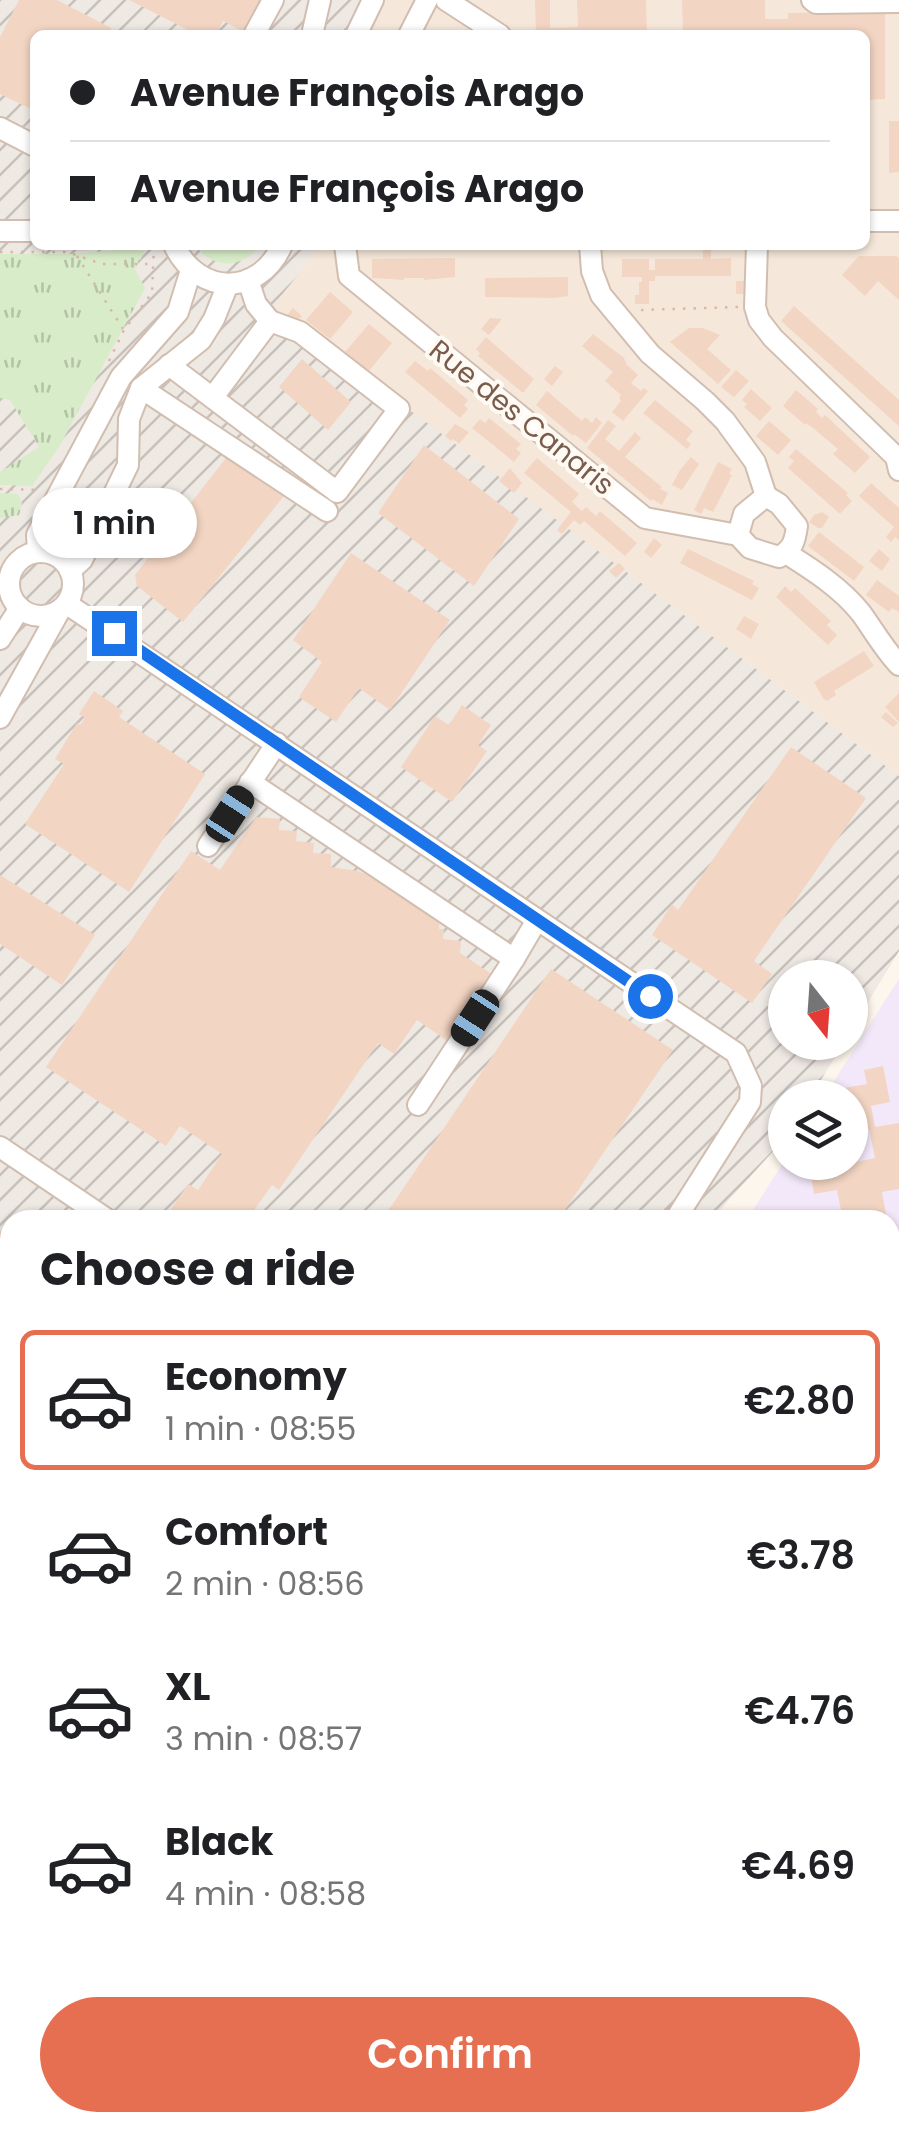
<!DOCTYPE html>
<html lang="en">
<head>
<meta charset="utf-8">
<style>
  body { margin:0; font-family:Poppins,sans-serif; background:#f2f2f2; color:#202124; height:100vh; display:flex; flex-direction:column; font-size:38px; white-space:nowrap }
  * { box-sizing:border-box; margin:0 }
  p { font-size:32px; color:#757577 }
  .icon { flex:none; width:55px; height:55px; fill:none; stroke:currentColor; stroke-width:2; stroke-linecap:round; stroke-linejoin:round }
  .map { position:relative; flex:1; overflow:hidden }
  .sheet { position:absolute; left:0px; top:1210px; width:900px; height:922px; display:flex; flex-direction:column; background:#fff; border-radius:30px 30px 0 0; box-shadow:0 2px 8px #0004 }
  .sheet>* { flex:none }
  .guide { position:absolute; left:30px; top:30px; width:840px; height:220px; border-radius:15px; box-shadow:0 2px 8px #0004; display:grid; align-content:center; height:220px; padding:0 40px; background:#fff }
  .needle { width:65px; rotate:163deg }
  .buttons { position:absolute; left:768px; top:960px; display:grid; gap:20px }
  .buttons a { display:grid; place-items:center; width:100px; height:100px; border-radius:50%; background:#fff; box-shadow:0 2px 8px #0004; font-size:50px }
  .end { position:absolute; width:45px; height:45px; margin:-22px; border:12px solid #1a73e8; background:#fff; box-shadow:0 0 0 5px #fff }
  .from { border-radius:50% }
  .bubble { position:absolute; height:70px; border-radius:35px; background:#fff; box-shadow:0 2px 8px #0004; font-size:32px; font-weight:600; line-height:70px; text-align:center }
  .car { position:absolute; width:30px; height:60px; margin:-30px -15px; border-radius:12px; box-shadow:0 0 8px 2px #0007; background:linear-gradient(#222 24%,#8ab4d8 0 40%,#222 0 76%,#8ab4d8 0 86%,#222 0) }
  .guide b { display:flex; align-items:center; gap:35px; height:95px; font-size:38px }
  .guide b+b { border-top:2px solid #e0e0e0 }
  .guide i { width:25px; height:25px; background:#202124 }
  ul { padding:0; list-style:none }
  li { display:flex; align-items:center; gap:30px; height:140px; margin:0 20px 15px; padding:0 20px; border:5px solid transparent; border-radius:15px }
  li div { flex:1 }
  li b { display:block; font-size:38px }
  li em { font-style:normal; font-weight:600 }
  li.active { border-color:#e76f51 }
  li>.icon { width:90px; height:90px; stroke-width:1.5 }
  h2 { padding:0 40px; font-size:45px; line-height:120px }
  .action { display:flex; gap:20px; margin-top:auto; padding:20px 40px }
  .action a { flex:1; height:115px; border-radius:60px; background:#e76f51; color:#fff; font-size:40px; font-weight:600; line-height:115px; text-align:center }
  .map>svg:first-child { display:block }
</style>
</head>
<body>
<div class="map">
<svg width="899" height="2132" viewBox="0 0 899 2132">
  <defs>
    <pattern id="industrial-furrows" width="10" height="10" patternUnits="userSpaceOnUse" patternTransform="scale(2.5)"><rect width="10" height="10" fill="#efe9e4"/><path d="M-1 1l2-2M0 10L10 0M9 11l2-2" fill="none" stroke="#c7c0bb"/></pattern>
    <pattern id="grass-tufts" width="24" height="20" patternUnits="userSpaceOnUse" patternTransform="scale(2.5)"><rect width="24" height="20" fill="#d8ecc9"/><path d="M3 7l-1-3M5 7V3M7 7l1-3M15 17l-1-3M17 17v-4M19 17l1-3" fill="none" stroke="#b4c2a5"/></pattern>
  </defs>
  <rect width="100%" height="100%" fill="#fdf6ec"/>
  <g fill="#f5e8da">
    <polygon points="386,0 899,0 899,776 271,307 314,255 312,245 865,245 865,35 368,35"/>
    <polygon points="899,979 899,2132 0,2132 0,2117 10,2102 10,2122 890,2122 890,1220 747,1220 785,1160 785,1162 850,1162 850,1098 824,1097"/>
    <polygon points="0,1789 10,1798 10,2084 0,2074"/>
  </g>
  <g fill="url(#industrial-furrows)">
    <polygon points="0,0 386,0 368,35 35,35 35,245 312,245 314,255 272,307 899,776 899,951 850,1032 850,978 785,978 785,1042 844,1043 810,1097 785,1098 785,1138 711,1220 10,1220 10,1647 0,1638"/>
    <polygon points="10,1660 10,1798 0,1789 0,1677"/>
  </g>
  <polygon fill="#f3e8fa" points="899,979 899,1464 890,1459 890,1220 747,1220 785,1160 785,1162 850,1162 850,1098 824,1097"/>
  <g fill="url(#grass-tufts)">
    <path d="M195 245H261C242 269 213 270 195 245Z"/>
    <polygon points="126,249 145,251 135,269 145,288 59,447 32,486 0,485 0,472 39,447 10,400 0,398 0,254 72,254"/>
    <polygon points="0,493 18,494 22,503 19,515 0,518"/>
  </g>
  <g fill="#f3d5c3">
    <polygon points="19,0 57,0 111,28 108,35 35,35 35,111 0,94 0,37"/>
    <polygon points="129,0 260,0 255,11 259,13 248,34 223,21 216,35 198,35"/>
    <polygon points="535,0 550,0 550,28 578,27 577,0 646,0 647,35 536,35"/>
    <polygon points="682,0 765,0 765,19 788,19 788,13 885,11 885,99 865,100 865,35 683,35"/>
    <polygon points="889,121 899,121 899,172 889,173"/>
    <polygon points="703,248 711,249 711,259 731,258 731,276 655,276 655,281 649,281 649,304 635,304 635,295 639,295 639,282 642,282 642,277 622,277 622,259 649,259 649,270 655,270 655,259 703,259"/>
    <polygon points="859,256 896,256 899,258 899,300 878,281 865,296 842,275"/>
    <polygon points="455,258 455,277 424,280 424,278 404,278 404,280 372,278 372,259"/>
    <polygon points="568,277 568,296 554,298 485,297 485,278"/>
    <rect x="736" y="281" width="8" height="13"/>
    <polygon points="330,292 353,312 330,339 306,320"/>
    <polygon points="794,306 899,400 899,426 781,321"/>
    <polygon points="293,308 302,316 294,325 286,316"/>
    <polygon points="490,318 502,319 489,335 481,329"/>
    <polygon points="369,324 392,343 368,372 345,352"/>
    <polygon points="689,328 703,328 720,335 707,349 731,370 718,384 670,342"/>
    <polygon points="593,334 624,358 627,365 638,375 631,383 641,391 644,388 648,391 623,421 612,412 621,401 619,398 621,395 605,381 613,372 582,346"/>
    <polygon points="486,337 534,379 523,393 478,356 480,353 476,349"/>
    <polygon points="302,359 351,402 328,430 279,387"/>
    <polygon points="415,361 428,371 430,368 468,400 464,405 468,409 460,418 405,372"/>
    <polygon points="555,366 563,372 552,386 544,379"/>
    <polygon points="736,370 749,381 734,397 721,387"/>
    <polygon points="751,389 772,408 760,421 744,407 747,404 742,400"/>
    <polygon points="796,390 818,409 816,412 822,418 825,415 870,457 855,473 833,454 838,449 813,428 806,423 805,425 783,406"/>
    <polygon points="547,391 582,421 585,417 592,423 596,417 602,423 586,443 574,434 573,436 536,405"/>
    <polygon points="655,400 693,431 686,440 691,444 687,449 643,413"/>
    <polygon points="489,418 521,444 516,449 521,453 514,462 472,428 480,419 485,423"/>
    <polygon points="608,420 616,426 605,439 619,451 635,432 641,438 625,457 662,487 660,489 668,493 662,505 652,499 651,501 587,448"/>
    <polygon points="769,421 791,440 778,455 756,436"/>
    <polygon points="455,424 469,432 459,444 453,439 451,441 445,436"/>
    <polygon points="424,445 519,519 474,586 378,513"/>
    <polygon points="796,449 848,493 846,495 852,501 840,514 788,468 794,461 789,457"/>
    <polygon points="229,454 284,496 183,622 137,586 135,575"/>
    <polygon points="691,457 699,464 682,490 672,485 680,470"/>
    <polygon points="537,458 579,494 572,502 582,511 586,507 596,516 600,511 637,543 625,556 584,521 580,525 574,520 562,534 557,530 571,512 524,473"/>
    <polygon points="718,462 732,469 729,474 732,475 713,512 704,508 701,514 694,510"/>
    <polygon points="510,468 522,483 514,493 499,481"/>
    <polygon points="871,483 899,508 899,540 895,537 891,542 886,537 894,527 859,496"/>
    <polygon points="822,512 829,517 822,528 818,528 809,522 814,515"/>
    <polygon points="819,532 864,567 854,581 808,546"/>
    <polygon points="654,538 662,545 651,558 644,552"/>
    <polygon points="688,549 754,581 752,584 759,588 752,600 680,563"/>
    <polygon points="879,549 890,559 882,571 869,561"/>
    <polygon points="351,553 450,620 390,710 359,688 336,722 299,697 322,662 293,640"/>
    <polygon points="619,563 625,569 616,578 609,571"/>
    <polygon points="877,580 899,596 899,612 892,608 889,612 866,595"/>
    <polygon points="785,586 791,592 795,588 831,621 827,625 837,635 828,645 776,597"/>
    <polygon points="744,616 759,624 751,639 736,629"/>
    <polygon points="864,651 874,666 834,691 836,695 827,701 823,698 814,682"/>
    <polygon points="94,691 123,711 119,717 205,774 129,892 25,824 64,764 55,759 77,723 80,725 85,718 79,714"/>
    <polygon points="899,693 899,722 885,707"/>
    <polygon points="462,705 491,725 478,745 487,751 452,802 401,767 435,716 449,725"/>
    <polygon points="886,712 898,723 893,727 881,717"/>
    <polygon points="791,747 866,798 754,961 772,974 752,1003 652,935 672,904 678,910"/>
    <polygon points="256,817 280,819 279,830 297,831 296,841 314,843 313,853 331,854 331,867 358,871 398,888 440,916 439,929 444,929 443,939 461,941 460,953 496,977 452,1044 417,1020 394,1054 378,1043 279,1190 272,1185 247,1220 174,1220 167,1215 188,1184 198,1190 222,1154 180,1126 166,1146 46,1067 191,851 220,870"/>
    <polygon points="0,875 95,935 62,985 0,944"/>
    <polygon points="551,969 673,1050 558,1220 382,1220"/>
    <polygon points="883,1066 890,1102 871,1106 875,1127 899,1123 899,1189 882,1192 887,1220 843,1220 837,1190 814,1194 810,1171 875,1158 869,1129 852,1132 850,1098 846,1098 844,1088 867,1084 864,1070"/>
    <polygon points="0,1231 10,1237 10,1260 0,1275"/>
    <polygon points="890,1251 892,1251 899,1290 899,1405 890,1407"/>
    <polygon points="10,1328 10,1381 0,1396 0,1343"/>
    <polygon points="892,1615 899,1618 899,1638 890,1634"/>
    <polygon points="890,1657 899,1662 899,1734 890,1729 890,1691 898,1676 890,1672"/>
    <polygon points="0,1853 10,1857 9,1881 0,1878"/>
    <polygon points="894,2013 899,2016 899,2036 896,2040 890,2037 890,2014 893,2015"/>
    <polygon points="10,2042 10,2078 0,2070 0,2044 6,2048"/>
    <polygon points="894,2120 899,2124 899,2132 886,2132"/>
    <polygon points="79,2122 105,2122 98,2132 72,2132"/>
    <polygon points="156,2122 182,2122 176,2132 166,2132 161,2128 159,2132 149,2132"/>
    <polygon points="353,2122 383,2122 377,2132 347,2132"/>
    <polygon points="458,2122 481,2122 479,2126 483,2128 485,2126 494,2132 450,2132"/>
    <polygon points="526,2122 563,2122 566,2125 561,2132 543,2132"/>
  </g>
  <g fill="none" stroke-linecap="round" stroke-linejoin="round">
    <defs>
      <g id="minor">
        <polyline points="446,0 500,35"/>
        <polyline points="812,0 816,3 899,2"/>
        <polyline points="254,35 273,0"/>
        <polyline points="312,35 320,0"/>
        <polyline points="356,35 373,0"/>
        <polyline points="409,35 427,0"/>
        <polyline points="0,128 35,146"/>
        <polyline points="865,221 899,221"/>
        <polyline points="0,231 35,231"/>
        <path d="M174 245C198 296 259 297 282 245"/>
        <polyline points="345,245 349,276 645,518 738,535"/>
        <polyline points="590,245 592,271 601,295 650,354 705,401 725,421 755,462 766,496"/>
        <polyline points="757,245 755,307 759,320 773,338 896,457 899,470"/>
        <polyline points="169,365 337,492 399,409 300,332 270,321 256,304 248,280"/>
        <polyline points="141,388 327,511"/>
        <polyline points="213,397 270,321"/>
        <path d="M766 496 779 504 797 526C795 541 793 549 779 557L750 548 738 535 744 514Z"/>
        <polyline points="38,552 37,535 44,521 121,377 178,312 191,270"/>
        <circle cx="41" cy="584" r="32"/>
        <path d="M786 553C813 570 841 588 861 613 874 631 884 649 899 665"/>
        <polyline points="70,571 82,560 128,465 129,419 141,388 201,340 214,319 228,284"/>
        <polyline points="67,604 736,1053 751,1086 750,1102 675,1220"/>
        <polyline points="0,639 20,608"/>
        <polyline points="0,718 60,610"/>
        <polyline points="250,782 514,959 537,920"/>
        <polyline points="208,846 277,743"/>
        <polyline points="418,1105 514,959"/>
        <polyline points="0,1147 108,1220"/>
        <polyline points="0,1817 10,1824"/>
        <polyline points="890,1828 899,1833"/>
        <polyline points="890,1991 899,1995"/>
        <polyline points="890,2107 899,2113"/>
        <polyline points="215,2122 221,2132"/>
        <polyline points="504,2122 518,2132"/>
        <polyline points="4,2132 12,2122"/>
      </g>
    </defs>
    <use href="#minor" stroke="#d1beb0" stroke-width="24"/>
    <g stroke="#d9b8a5" stroke-width="2.5" stroke-dasharray="2.5 8" stroke-linecap="butt">
      <polyline points="0,252 67,252 102,264 152,264"/>
      <polyline points="77,256 123,329"/>
      <polyline points="641,310 738,307"/>
      <polyline points="109,361 124,330 152,293 154,245"/>
      <polyline points="0,489 41,490"/>
      <polyline points="890,1471 899,1513"/>
      <polyline points="890,1532 899,1516"/>
      <polyline points="336,2132 340,2122"/>
      <polyline points="394,2132 400,2122"/>
    </g>
    <use href="#minor" stroke="#fff" stroke-width="20"/>
  </g>
  <g fill="none" stroke-linecap="round" stroke-linejoin="round">
    <polyline stroke="#1a73e8" stroke-width="12" points="114,633 650,996"/>
  </g>
  <g text-anchor="middle" stroke-width="8" stroke-linejoin="round" paint-order="stroke">
    <g font-size="28" fill="#7a5c4d" stroke="#fffaf3">
      <text transform="translate(522 417) rotate(39)" y="10">Rue des Canaris</text>
    </g>
  </g>
</svg>
<div class="buttons">
<a><svg class="needle" viewBox="-14 -14 28 28"><path d="M0-13l5 13h-10z" fill="#e53935"/><path d="M0 13l5-13h-10z" fill="#757577"/></svg></a>
<a><svg class="icon" aria-label="layers" viewBox="0 0 24 24"><path d="M12 4l9 5-9 5-9-5zM3 14l9 5 9-5"/></svg></a>
</div>
<i class="end from" style="left:650px;top:996px"></i>
<i class="end" style="left:114px;top:633px"></i>
<div class="bubble" style="left:32px;top:488px;width:165px">1 min</div>
<i class="car" style="left:230px;top:814px;rotate:33deg"></i>
<i class="car" style="left:475px;top:1018px;rotate:213deg"></i>
<div class="guide">
<b><i class="from"></i>Avenue François Arago</b>
<b><i></i>Avenue François Arago</b>
</div>
<section class="sheet">
<h2>Choose a ride</h2>
<ul>
<li class="active"><svg class="icon" aria-label="car" viewBox="0 0 24 24"><path d="M5 17H2v-5l4-1 3-4h7l3 4 3 1v5h-3M9 17h6M6 11h13"/><circle cx="7" cy="17" r="2"/><circle cx="17" cy="17" r="2"/></svg><div><b>Economy</b><p>1 min · 08:55</p></div><em>€2.80</em></li>
<li><svg class="icon" aria-label="car" viewBox="0 0 24 24"><path d="M5 17H2v-5l4-1 3-4h7l3 4 3 1v5h-3M9 17h6M6 11h13"/><circle cx="7" cy="17" r="2"/><circle cx="17" cy="17" r="2"/></svg><div><b>Comfort</b><p>2 min · 08:56</p></div><em>€3.78</em></li>
<li><svg class="icon" aria-label="car" viewBox="0 0 24 24"><path d="M5 17H2v-5l4-1 3-4h7l3 4 3 1v5h-3M9 17h6M6 11h13"/><circle cx="7" cy="17" r="2"/><circle cx="17" cy="17" r="2"/></svg><div><b>XL</b><p>3 min · 08:57</p></div><em>€4.76</em></li>
<li><svg class="icon" aria-label="car" viewBox="0 0 24 24"><path d="M5 17H2v-5l4-1 3-4h7l3 4 3 1v5h-3M9 17h6M6 11h13"/><circle cx="7" cy="17" r="2"/><circle cx="17" cy="17" r="2"/></svg><div><b>Black</b><p>4 min · 08:58</p></div><em>€4.69</em></li>
</ul>
<div class="action"><a>Confirm</a></div>
</section>
</div>
</body>
</html>
